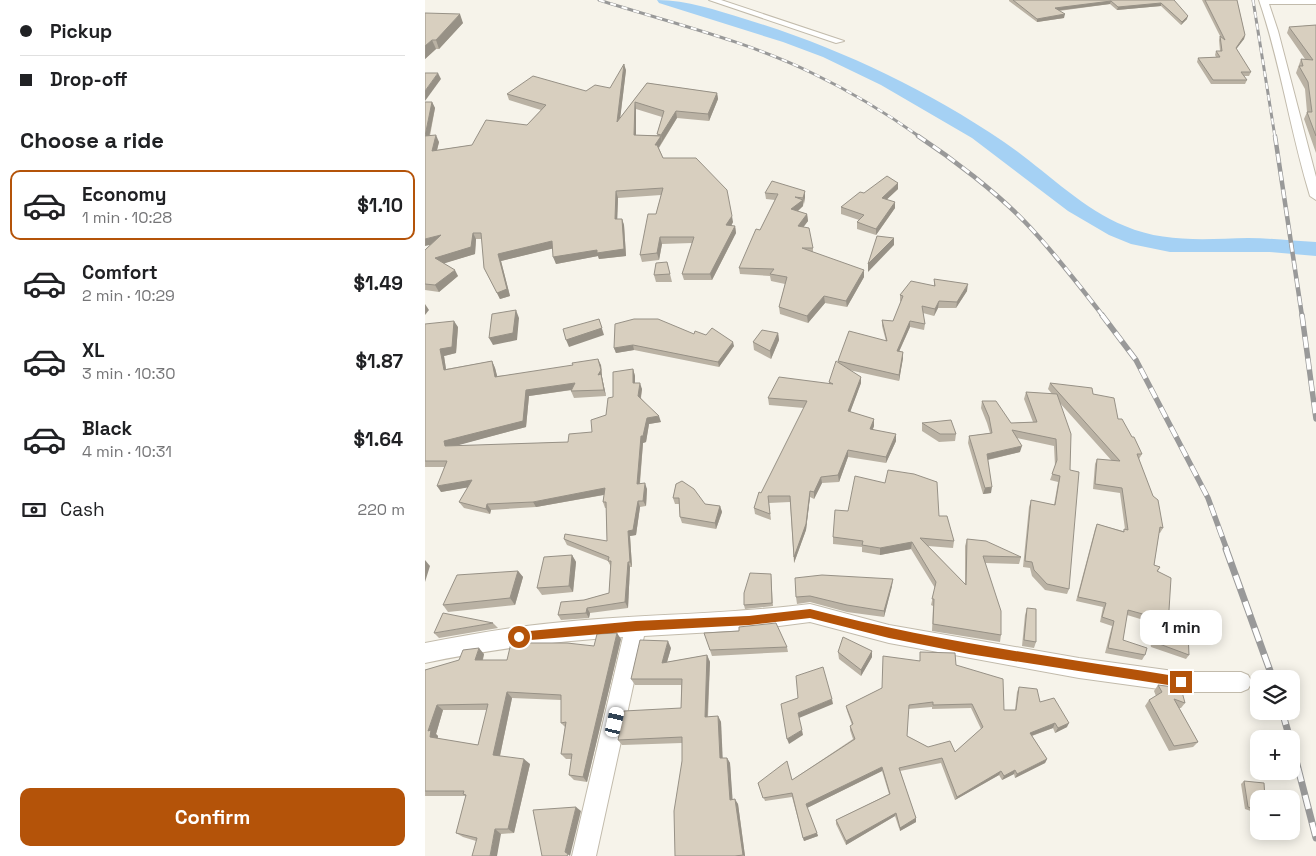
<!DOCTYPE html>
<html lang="en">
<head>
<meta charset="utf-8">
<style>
  body { margin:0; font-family:"Space Grotesk",sans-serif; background:#f6f6f6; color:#202124; height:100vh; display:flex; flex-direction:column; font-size:19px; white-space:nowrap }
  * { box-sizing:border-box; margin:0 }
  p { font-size:16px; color:#757577 }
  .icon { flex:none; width:28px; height:28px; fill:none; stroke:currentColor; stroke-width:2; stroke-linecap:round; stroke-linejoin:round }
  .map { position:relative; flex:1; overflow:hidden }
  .sheet { display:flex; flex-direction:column; background:#fff; width:425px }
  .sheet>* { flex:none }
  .top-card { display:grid; align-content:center; height:110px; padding:0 20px; background:#fff }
  .tools { position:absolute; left:825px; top:670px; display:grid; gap:10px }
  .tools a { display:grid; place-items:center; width:50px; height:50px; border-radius:10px; background:#fff; box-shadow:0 2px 12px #0003; font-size:25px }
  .end { position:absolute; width:22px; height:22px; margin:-11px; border:6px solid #b45309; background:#fff; box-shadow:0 0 0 2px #fff }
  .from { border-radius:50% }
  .bubble { position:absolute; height:35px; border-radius:10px; background:#fff; box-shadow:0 2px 12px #0003; font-size:16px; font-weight:700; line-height:35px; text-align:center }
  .car { position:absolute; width:15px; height:30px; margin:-15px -8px; border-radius:6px; box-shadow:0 0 4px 1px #0007; background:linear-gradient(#fff 24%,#345 0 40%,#fff 0 76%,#345 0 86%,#fff 0) }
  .top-card b { display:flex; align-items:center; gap:18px; height:48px; font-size:19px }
  .top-card b+b { border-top:1px solid #e0e0e0 }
  .top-card i { width:12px; height:12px; background:#202124 }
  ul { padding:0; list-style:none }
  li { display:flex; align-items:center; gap:15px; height:70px; margin:0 10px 8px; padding:0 10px; border:2px solid transparent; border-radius:10px }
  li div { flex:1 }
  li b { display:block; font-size:19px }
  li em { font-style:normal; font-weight:700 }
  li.selected { border-color:#b45309 }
  li>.icon { width:45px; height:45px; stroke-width:1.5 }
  h2 { padding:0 20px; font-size:22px; line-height:60px }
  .pay { display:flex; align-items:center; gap:12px; height:55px; padding:0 20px; font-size:19px }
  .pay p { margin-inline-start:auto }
  .cta { display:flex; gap:10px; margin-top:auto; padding:10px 20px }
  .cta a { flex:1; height:58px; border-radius:10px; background:#b45309; color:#fff; font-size:20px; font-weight:700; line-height:58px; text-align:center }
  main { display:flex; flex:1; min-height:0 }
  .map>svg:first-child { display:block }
</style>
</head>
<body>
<main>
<section class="sheet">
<div class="top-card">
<b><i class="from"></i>Pickup</b>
<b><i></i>Drop-off</b>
</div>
<h2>Choose a ride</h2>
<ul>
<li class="selected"><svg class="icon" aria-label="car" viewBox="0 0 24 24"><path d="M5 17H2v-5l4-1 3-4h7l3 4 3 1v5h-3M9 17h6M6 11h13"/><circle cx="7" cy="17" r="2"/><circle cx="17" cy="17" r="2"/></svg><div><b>Economy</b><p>1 min · 10:28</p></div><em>$1.10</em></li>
<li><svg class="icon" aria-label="car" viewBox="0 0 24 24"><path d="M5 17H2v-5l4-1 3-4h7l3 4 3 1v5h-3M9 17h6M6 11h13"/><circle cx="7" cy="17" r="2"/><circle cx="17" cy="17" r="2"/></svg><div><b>Comfort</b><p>2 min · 10:29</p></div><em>$1.49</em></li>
<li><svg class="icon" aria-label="car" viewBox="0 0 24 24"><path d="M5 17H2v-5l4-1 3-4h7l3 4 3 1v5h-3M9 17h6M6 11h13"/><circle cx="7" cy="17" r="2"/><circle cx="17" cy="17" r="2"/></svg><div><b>XL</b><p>3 min · 10:30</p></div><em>$1.87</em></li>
<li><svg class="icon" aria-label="car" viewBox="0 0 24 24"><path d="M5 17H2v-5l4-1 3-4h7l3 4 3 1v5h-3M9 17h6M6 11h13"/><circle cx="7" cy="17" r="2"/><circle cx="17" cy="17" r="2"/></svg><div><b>Black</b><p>4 min · 10:31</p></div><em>$1.64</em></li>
</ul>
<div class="pay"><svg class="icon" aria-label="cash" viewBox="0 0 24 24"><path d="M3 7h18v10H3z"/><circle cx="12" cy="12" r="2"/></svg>Cash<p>220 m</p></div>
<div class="cta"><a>Confirm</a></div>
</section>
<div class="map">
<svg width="891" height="856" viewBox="0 0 891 856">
  <rect width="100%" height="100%" fill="#f6f3ea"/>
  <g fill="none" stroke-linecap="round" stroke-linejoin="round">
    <path fill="#a5d1f4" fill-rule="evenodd" d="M232 0C263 0 290 10 320 19 412 47 499 88 579 142 619 169 654 207 700 226 739 243 781 239 823 238 846 238 868 241 891 242V256L845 252H745L706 244 684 235 643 211 547 138 456 85 398 57 358 42 234 3Z"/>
    <defs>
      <g id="minor">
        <polygon points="284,0 296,0 419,41 411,43"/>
        <path d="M834 0H891V4H844L853 31 891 177V200L885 196C865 131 856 64 834 0Z"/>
        <path d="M385 604 464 625 654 658 756 672H816L823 675 827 682 823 689 816 692H756L654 678 464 643 385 622 324 630 219 636 171 856H147L198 637C131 641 66 649 0 663V643C42 635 85 627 128 623 213 614 299 615 385 604Z"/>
      </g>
    </defs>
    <use href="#minor" stroke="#c2bbac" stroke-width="2"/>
    <use href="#minor" fill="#fff" fill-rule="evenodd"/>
    <defs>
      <g id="rail-far3">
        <path d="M174 0C243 22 322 41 387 73 425 91 461 113 495 137"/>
        <polyline points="828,0 850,137"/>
      </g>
      <g id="rail-far2">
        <path d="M493 136C528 159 571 192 600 222 628 251 653 284 678 316"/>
        <polyline points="850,136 877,316"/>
      </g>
      <g id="rail-far1">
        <polyline points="677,315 711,360 783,498 802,550"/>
        <polyline points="877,315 891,419"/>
      </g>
      <g id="rail">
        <polyline points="801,549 848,679"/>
        <polyline points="857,711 865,739"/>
        <polyline points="866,741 891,838"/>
      </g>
    </defs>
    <use href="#rail-far3" stroke="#999" stroke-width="3"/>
    <use href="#rail-far2" stroke="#999" stroke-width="4.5"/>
    <use href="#rail-far1" stroke="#999" stroke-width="5.5"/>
    <use href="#rail" stroke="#999" stroke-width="7"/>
    <use href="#rail-far3" stroke="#fff" stroke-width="2" stroke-dasharray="6" stroke-linecap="butt"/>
    <use href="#rail-far2" stroke="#fff" stroke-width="3" stroke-dasharray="9" stroke-linecap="butt"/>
    <use href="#rail-far1" stroke="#fff" stroke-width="4" stroke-dasharray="11" stroke-linecap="butt"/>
    <use href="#rail" stroke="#fff" stroke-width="5" stroke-dasharray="14" stroke-linecap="butt"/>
  </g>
  <g fill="#bab2a4" fill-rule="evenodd">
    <polygon points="584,0 749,0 762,19 756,25 736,6 692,10 685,4 634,11 639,18 612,22 584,1"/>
    <polygon points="777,0 812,0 820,35 819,39 811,49 826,72 824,76 819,76 822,80 820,84 786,84 772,62 773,58 791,57 790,55 791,51 795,51 794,40 795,36"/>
    <polygon points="0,13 38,23 14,49 11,49 0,59"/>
    <polygon points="891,25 891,153 879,119 882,112 880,89 871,73 876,59 880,59 862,33 864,27"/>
    <path d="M201 70 195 118 222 83 292 93 293 99 284 121 252 118 234 148 238 158 308 222 306 226H310L311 233 287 280H259L257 274 267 243 237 244 234 260 217 262 215 255 231 214 236 195 193 198 192 219H197L199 225 201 256 174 259 173 256 131 264 128 248 76 261 85 296 75 299 59 268 57 239H51L50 254 19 263 33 276 14 292 0 290V250L5 245 0 102H7L10 108 5 136 14 142 12 150 47 145 102 125 116 110 84 100 82 94 161 91 185 88ZM211 109 237 117 232 134 233 135H211Z"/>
    <polygon points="473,189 462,199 470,208 451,235 432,229 432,222 434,220 416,214 416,207 439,193"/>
    <polygon points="340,193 380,197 378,206 373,211 382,214 383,221 378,227 388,248 388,252 439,277 422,307 400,303 383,323 355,314 354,307 360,284 346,281 345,276 315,274 314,268 335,230 350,200 341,199"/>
    <polygon points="242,262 247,282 231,282 229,275"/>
    <polygon points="509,279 542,291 531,308 513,308 509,316 498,313 500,324 499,330 485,327 474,352 478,352 478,358 474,381 424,370 436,377 436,383 425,412 449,419 449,426 448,429 471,441 461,463 423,457 414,482 397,483 389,499 385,497 381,530 369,563 365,502 344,503 346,520 330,514 329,508 379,408 344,405 343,398 404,383 404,382 413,363 413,361 461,341 457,326 457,320 468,321 476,302 475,301 475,295 509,286"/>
    <polygon points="0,324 33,327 31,353 19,356 21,369 67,361 70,368 72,376 176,365 177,377 181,396 149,398 146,391 147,390 104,396 101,427 28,446 143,442 167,432 181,415 188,397 208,369 210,376 210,383 217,389 216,398 236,422 224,424 221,442 218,443 215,484 222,489 221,506 215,507 211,535 205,536 207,567 205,567 203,608 165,613 164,618 136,620 133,615 159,600 184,593 186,567 183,561 142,545 139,539 182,541 181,508 180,508 178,502 179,495 111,507 66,510 65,514 39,508 34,502 43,487 16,492 19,467 0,467"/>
    <polygon points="353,333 354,340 346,359 329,350 328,342"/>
    <polygon points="269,334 309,346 294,367 209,350 191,353 189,348"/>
    <polygon points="625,383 668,394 693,419 707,437 717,454 714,459 738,528 735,533 734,533 729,565 735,567 733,571 743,626 764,655 761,659 726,647 722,621 702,615 698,640 720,655 717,660 680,653 687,626 675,622 678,607 651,601 670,529 672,524 698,531 700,529 695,493 668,489 670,464 672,459 687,461 634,402 644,589 642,594 620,590 607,576 605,568 598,567 604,507 606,500 629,505 633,482 625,480 630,466 629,446 592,438 595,452 563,460 566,493 558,494 543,443 544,436 565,433 562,423 556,408 557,401 586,423 608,422 599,399 601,392 627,394 623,389"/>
    <polygon points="497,423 531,434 530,441 514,442 497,431"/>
    <polygon points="251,484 280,504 295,506 297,512 291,529 257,523 255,517 254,504 250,504 248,498"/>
    <polygon points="514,516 529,541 528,548 503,546 540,584 540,546 542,539 596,557 594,564 560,563 576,635 575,642 507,631 508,606 506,605 510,588 486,549 455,555 437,552 437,547 408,544 408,537"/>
    <polygon points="147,555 151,562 148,592 117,595 112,588"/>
    <polygon points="93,571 98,577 90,605 23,612 18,605"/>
    <polygon points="346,574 348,606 320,609 319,605"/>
    <polygon points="467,586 459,617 422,612 385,602 372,604 371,597"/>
    <polygon points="602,608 611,642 609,648 597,646 600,615"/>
    <polygon points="68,623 73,628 14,638 9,633"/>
    <polygon points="279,633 362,647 363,652 287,656"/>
    <path d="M196 639 162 782 149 780 144 775 147 759H141L136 754 140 727 136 723V700L87 698 75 756 105 764 89 833 76 834 51 841 38 837 31 833 41 797 40 796H0V670L59 654 58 660H82L169 646ZM18 710H62L53 745 12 739 13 736 11 734Z"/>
    <polygon points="246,648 242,662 282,655 285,662 283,717 293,716 296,722 297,758 302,758 305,763 307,800 313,804 320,856 250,856 257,761 257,743 197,745 193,740 256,708 256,685 210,685 206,679"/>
    <polygon points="447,651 447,657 436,676 414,659 413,652"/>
    <path d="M495 652 531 665 579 710H590L592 692 594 687 615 702 642 727 630 733 628 728 607 736 622 759 620 763 590 778 589 774 577 780 574 775 530 800 516 763 475 771 491 818V822L475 831 470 816 421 845 411 824V820L464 794 457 771 382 808 393 836 379 841 367 797 340 801 333 783 367 780 428 739 425 730V726L427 725 422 711 421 706 457 688 495 661ZM507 707V709L546 708 556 729 530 752 503 747 482 736 483 709Z"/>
    <polygon points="733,685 760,703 756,708 754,708 773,742 768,747 744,751 720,706 724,700 731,696 729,691"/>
    <polygon points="819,781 834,799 834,814 820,809 816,784"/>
  </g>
  <g fill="#979186">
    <polygon points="686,1 685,4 629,11 630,8"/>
    <polygon points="736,3 736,6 692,10 693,7"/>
    <polygon points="35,14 38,23 14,49 11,40"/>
    <polygon points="640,14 639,18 612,22 612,19"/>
    <polygon points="763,16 762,19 756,25 757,22"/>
    <polygon points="820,35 819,39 809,52 811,48"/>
    <polygon points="7,40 11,49 0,59 0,46"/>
    <polygon points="199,64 201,70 194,128 192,122"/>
    <polygon points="13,73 16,79 0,101 0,91"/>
    <polygon points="292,93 293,99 284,121 283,114"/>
    <polygon points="7,102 10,108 3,142 0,136"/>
    <polygon points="210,102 211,109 211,142 209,135"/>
    <polygon points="251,111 252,118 237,142 236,135"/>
    <polygon points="11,135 14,142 10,158 7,151"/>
    <polygon points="236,136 237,142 231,152 230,145"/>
    <polygon points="473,183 473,189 457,204 457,198"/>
    <polygon points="191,191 193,198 192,226 190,219"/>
    <polygon points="380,191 380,197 379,204 378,198"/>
    <polygon points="378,200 378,206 367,216 366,209"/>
    <polygon points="470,202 470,208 451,235 451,229"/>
    <polygon points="382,214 383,221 374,233 373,226"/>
    <polygon points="307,216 308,222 303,232 301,225"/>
    <polygon points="197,219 199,225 201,256 174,259 173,256 131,264 128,257"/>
    <polygon points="310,226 311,233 287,280 285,274"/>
    <polygon points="48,233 51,239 50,254 14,265 10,258"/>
    <polygon points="16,235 19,242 0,246 0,239"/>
    <polygon points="235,237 237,244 234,260 232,253"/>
    <polygon points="469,238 469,245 443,272 443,264"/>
    <polygon points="127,241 130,248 76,261 85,296 75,299 72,293 73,254"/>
    <polygon points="30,270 33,276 14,292 10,285"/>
    <polygon points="439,270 439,277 422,307 421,301"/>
    <polygon points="543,284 542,291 531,308 532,302"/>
    <polygon points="399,296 400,303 383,323 382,316"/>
    <polygon points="514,301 513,308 509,316 510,309"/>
    <polygon points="0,304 4,310 0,315"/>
    <polygon points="91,310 94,318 92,340 68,345 64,338"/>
    <polygon points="174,319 179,335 144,347 141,340"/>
    <polygon points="29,321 33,327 31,353 19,356 22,376 19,370 15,349"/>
    <polygon points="485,321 485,327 471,358 472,351"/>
    <polygon points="353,333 354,340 346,359 345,351"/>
    <polygon points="308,342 309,346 294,367 293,362"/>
    <polygon points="208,345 209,350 191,353 189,348"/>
    <polygon points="478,352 478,358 474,381 474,375"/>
    <polygon points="173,359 176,365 177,377 181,396 173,375"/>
    <polygon points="67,361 70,368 74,383 70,377"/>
    <polygon points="208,369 210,376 210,390 208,383"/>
    <polygon points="436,377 436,383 423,418 423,411"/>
    <polygon points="150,383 152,389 104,396 101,427 23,448 20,446 19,441 101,390"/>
    <polygon points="215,383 217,389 215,402 213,396"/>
    <polygon points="234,416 236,422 224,424 221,442 218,443 214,490 212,484 216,436 222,418"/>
    <polygon points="449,419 449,426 445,435 445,429"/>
    <polygon points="471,434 471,441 461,463 461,457"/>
    <polygon points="597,446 595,452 561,460 562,454"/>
    <polygon points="423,450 423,457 414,482 413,475"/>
    <polygon points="396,477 397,483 389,499 389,492"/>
    <polygon points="47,480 51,486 16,492 12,486"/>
    <polygon points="220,483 222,489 221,506 218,501"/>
    <polygon points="567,487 566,493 558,494 560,488"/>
    <polygon points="180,488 183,494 111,507 108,502"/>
    <polygon points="385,491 385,497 381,530 369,563 369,557"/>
    <polygon points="213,501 215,507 211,535 205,536 207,567 205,562 203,531"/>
    <polygon points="62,504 66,510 65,514 61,509"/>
    <polygon points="295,506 297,512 291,529 290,523"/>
    <polygon points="487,542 486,549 455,555 455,548"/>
    <polygon points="147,555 151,562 148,592 144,586"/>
    <polygon points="0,560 5,566 0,582"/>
    <polygon points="203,562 205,567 203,608 200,602"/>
    <polygon points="93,571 98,577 90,605 85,598"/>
    <polygon points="468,579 467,586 459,617 459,611"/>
    <polygon points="162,608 165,613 164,618 161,613"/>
    <polygon points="192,633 196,639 162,782 158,777"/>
    <polygon points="243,641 246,648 240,669 237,663"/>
    <polygon points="54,648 59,654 56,666 50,660"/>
    <polygon points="447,651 447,657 436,676 436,670"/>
    <polygon points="282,655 285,662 282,723 280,717"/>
    <polygon points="82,692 87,698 74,760 68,755"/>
    <polygon points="407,699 408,704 374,718 373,713"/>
    <polygon points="12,705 18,710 11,734 13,736 12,743 5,737 3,731"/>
    <polygon points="293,716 296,722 298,764 295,758"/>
    <polygon points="630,723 628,728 603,737 605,733"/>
    <polygon points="644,723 642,727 630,733 633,728"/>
    <polygon points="377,730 378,735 364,744 362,739"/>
    <polygon points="302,758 305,763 308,805 305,800"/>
    <polygon points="99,759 105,764 89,833 83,829"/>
    <polygon points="622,759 620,763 590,778 592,774"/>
    <polygon points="457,767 457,771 382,808 381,804"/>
    <polygon points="590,770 589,774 577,780 579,776"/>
    <polygon points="576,771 574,775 530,800 532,797"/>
    <polygon points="310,799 313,804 320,856 319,856 318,855"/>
    <polygon points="151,807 156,811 145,856 140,852"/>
    <polygon points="471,813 470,816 421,845 421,841"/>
    <polygon points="491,818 491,822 475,831 475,828"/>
    <polygon points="70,829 76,834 72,856 65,856"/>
    <polygon points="392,833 393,836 379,841 378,838"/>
  </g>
  <g fill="#d8cfbf" stroke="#979186" fill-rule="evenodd">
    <polygon points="588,0 749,0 763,16 757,22 736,3 693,7 686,1 630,8 640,14 612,19"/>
    <polygon points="780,0 812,0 820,35 811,48 826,72 816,72 822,80 788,80 773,58 795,57 791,51 797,51 795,36 800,40"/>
    <polygon points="0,13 35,14 11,40 7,40 0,46"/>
    <polygon points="891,25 891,136 882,112 887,112 883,82 874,66 878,66 876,59 888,60 864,27"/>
    <polygon points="199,64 192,122 222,83 292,93 283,114 251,111 236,135 232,134 239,111 210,102 209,135 236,136 230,145 232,145 238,158 271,158 302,190 307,216 301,225 310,226 285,274 257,274 269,237 235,237 232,253 215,255 223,214 231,214 238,188 191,191 190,219 197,219 199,249 172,253 172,250 128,257 127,241 73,254 82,289 72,293 59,268 56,233 48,233 46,247 10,258 30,270 10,285 0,284 0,250 16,235 0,239 0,102 7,102 0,136 11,135 7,151 47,145 61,120 102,125 121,105 82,94 108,76 161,91 170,85 185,88"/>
    <polygon points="0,73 13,73 0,91"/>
    <polygon points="462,176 473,183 457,198 470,202 451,229 432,222 439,215 416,207 435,192 439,193"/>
    <polygon points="347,181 380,191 378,198 370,197 378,200 366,209 382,214 373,226 384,228 388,248 377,248 439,270 421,301 399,296 382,316 354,307 362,277 345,274 349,269 314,268 331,229 335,230 353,194 340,193"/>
    <polygon points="452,236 469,238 443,264"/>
    <polygon points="242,262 245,274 229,275 231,263"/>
    <polygon points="509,279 543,284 532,302 514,301 510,309 497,306 500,324 485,321 472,351 478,352 474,375 413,361 424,331 462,341 457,320 468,321 478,296 475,295 486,281 510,286"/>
    <polygon points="91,310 88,333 64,338 67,314"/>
    <polygon points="174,319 177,328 141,340 138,329"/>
    <polygon points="209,319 233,319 269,334 270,331 281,335 287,328 308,342 293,362 208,345 189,348 190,324"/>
    <polygon points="29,321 27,347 15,349 19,370 67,361 70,377 148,365 147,363 173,359 176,370 173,375 176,374 179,390 146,391 150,383 101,390 98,421 19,441 20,446 143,442 144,434 167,432 166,420 181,415 183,398 188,397 188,372 208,369 208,383 215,383 213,396 234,416 222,418 218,436 216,436 212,484 220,483 218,501 213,501 208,530 203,531 205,562 203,562 200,602 162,608 161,613 133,615 136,602 159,600 184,593 186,561 183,561 184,557 139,539 140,534 182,541 181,502 178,502 180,488 108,502 62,504 61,509 34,502 47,480 12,486 22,461 0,461 0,324"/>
    <polygon points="337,330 353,333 345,351 328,342"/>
    <polygon points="411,361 436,377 423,411 449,419 445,429 471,434 461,457 423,450 413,475 396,477 389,492 385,491 381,524 369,557 365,496 343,496 345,514 329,508 334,492 336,493 382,401 343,398 354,377 408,384 404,382"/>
    <polygon points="625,383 667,388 668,394 689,398 693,419 697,419 707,437 709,437 717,454 712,454 728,496 733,500 738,528 735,527 729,565 735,567 732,571 746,578 743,626 763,632 764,655 729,642 725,616 703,610 698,640 722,648 720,655 683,648 689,621 677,617 681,603 653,597 672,524 699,532 699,529 703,530 697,488 670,484 672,459 695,461"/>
    <polygon points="601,392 632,394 646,434 645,470 654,472 644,589 622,584 609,570 607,562 600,561 606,500 630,505 635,476 627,474 632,460 631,439 587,430 597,446 562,454 567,487 560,488 544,436 567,433 564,417 557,401 571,401 586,423 612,422"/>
    <polygon points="526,420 531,434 515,434 497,423"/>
    <polygon points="463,470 489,474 512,482 514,516 522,516 529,541 495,538 541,585 542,539 561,541 596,557 558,556 576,611 576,635 508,624 509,599 507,599 511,582 487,542 455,548 437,545 438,541 408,537 410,510 423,511 430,476 460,483"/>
    <polygon points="257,481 269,489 280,504 295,506 290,523 255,517 254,498 248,498 251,484"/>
    <polygon points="147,555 144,586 112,588 119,557"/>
    <polygon points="93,571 85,598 18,605 32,575"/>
    <polygon points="325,573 346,574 347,603 319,605 319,593"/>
    <polygon points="397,575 468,579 459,611 422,605 385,596 371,597 370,578"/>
    <polygon points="602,608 611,609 611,642 599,640"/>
    <polygon points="18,613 68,623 9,633"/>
    <polygon points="351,623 362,647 285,650 279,633 314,631 314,627"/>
    <path d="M192 633 158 777 144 775 147 754H136L141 722 136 723V695L82 692 68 755 99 759 83 829H70L65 856H47L52 838 31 833 41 795 38 794 39 791H0V670L34 660 38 650 54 648 50 660H82L86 643H142L169 646 172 634ZM63 704 53 745 5 737 6 730 3 731 12 705Z"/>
    <polygon points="418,637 447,651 436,670 413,652"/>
    <polygon points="215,640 243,641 237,663 282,655 280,717 293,716 295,758 302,758 305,800 310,799 318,855 310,856 250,856 249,811 257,761 257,737 193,740 199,711 256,708 257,679 206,679"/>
    <path d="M495 652 530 653 531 665 578 679 579 710H591L594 687 612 689 615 702 629 698 644 723 633 728 630 723 605 733 622 759 592 774 590 770 579 776 576 771 532 797 517 758 474 768 491 818 475 828 471 813 421 841 411 820 465 794 457 767 381 804 392 833 378 838 367 793 338 798 333 783 362 761 367 780 430 739 425 726 428 724 421 706 457 688 458 656 495 661ZM508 702V705L547 704 558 727 530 752 525 741 503 747 482 736 484 705Z"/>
    <polygon points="398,667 407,699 373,713 377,730 362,739 356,704 373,698 371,676"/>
    <polygon points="733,685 756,688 760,703 749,699 773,742 749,746 724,700 737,692"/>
    <polygon points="819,781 839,783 840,799 834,799 834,811 823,807"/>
    <polygon points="151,807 140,852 143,854 142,856 117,856 108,810"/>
  </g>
  <path fill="#b45309" d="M385 609C508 641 630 657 756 677L761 682 756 687 544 654 464 638 385 618 324 625 211 631 94 641 88 637 94 632 211 621 324 616Z"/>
</svg>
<div class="tools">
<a><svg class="icon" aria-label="layers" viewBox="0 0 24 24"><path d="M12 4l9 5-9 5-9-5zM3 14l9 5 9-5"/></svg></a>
<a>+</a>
<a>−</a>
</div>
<i class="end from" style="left:94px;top:637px"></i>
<i class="end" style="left:756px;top:682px"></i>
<div class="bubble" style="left:715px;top:610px;width:82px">1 min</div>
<i class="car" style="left:190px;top:722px;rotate:13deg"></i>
</div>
</main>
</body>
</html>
